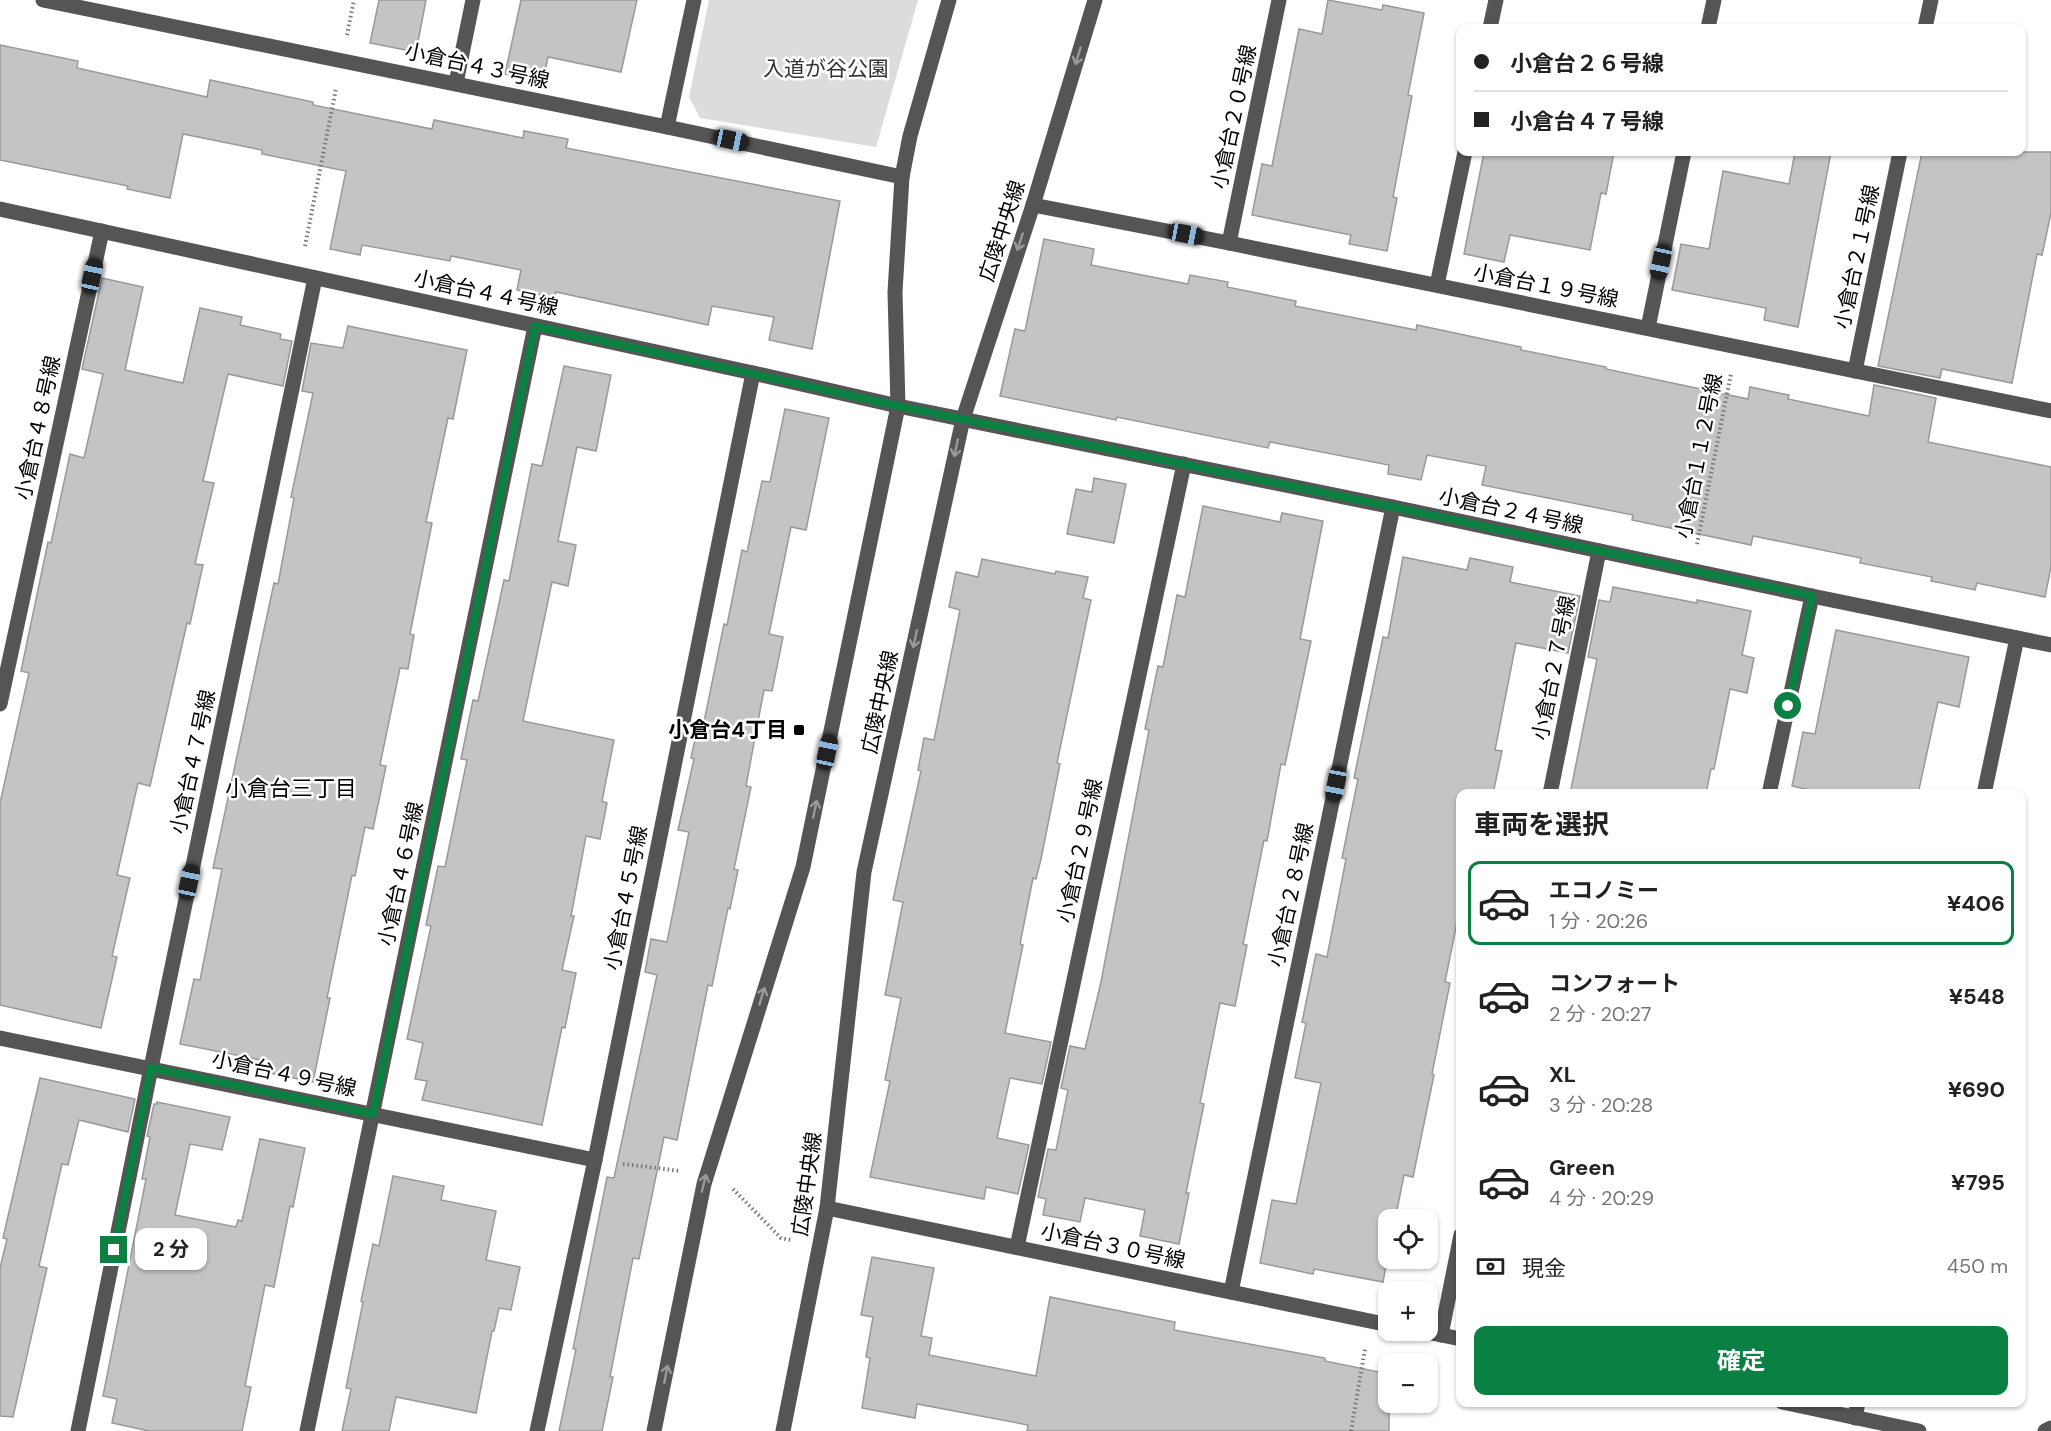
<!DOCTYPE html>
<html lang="ja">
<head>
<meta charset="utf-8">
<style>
  body { margin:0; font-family:"DM Sans","Noto Sans JP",sans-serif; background:#f6f6f6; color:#222; height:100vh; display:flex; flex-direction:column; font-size:22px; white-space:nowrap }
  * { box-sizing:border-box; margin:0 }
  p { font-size:20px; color:#767676 }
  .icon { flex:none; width:33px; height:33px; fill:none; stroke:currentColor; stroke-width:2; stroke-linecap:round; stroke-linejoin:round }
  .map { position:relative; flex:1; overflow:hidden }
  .drawer { position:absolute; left:1456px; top:789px; width:570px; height:618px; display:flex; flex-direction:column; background:#fff; border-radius:12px; box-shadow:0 2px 4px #0004 }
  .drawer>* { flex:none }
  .top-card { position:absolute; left:1456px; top:24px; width:570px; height:132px; border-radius:12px; box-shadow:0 2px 4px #0004; display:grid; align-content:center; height:132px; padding:0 18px; background:#fff }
  .tools { position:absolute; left:1378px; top:1209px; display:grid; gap:12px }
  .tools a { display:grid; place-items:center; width:60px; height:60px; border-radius:12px; background:#fff; box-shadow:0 2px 4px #0004; font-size:30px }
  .end { position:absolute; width:27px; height:27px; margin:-14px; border:8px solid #0b8043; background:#fff; box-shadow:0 0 0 3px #fff }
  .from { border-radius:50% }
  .bubble { position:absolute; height:42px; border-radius:12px; background:#fff; box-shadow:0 2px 4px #0004; font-size:20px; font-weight:700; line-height:42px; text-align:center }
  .car { position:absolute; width:18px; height:36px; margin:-18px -9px; border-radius:8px; box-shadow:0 0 4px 2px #0007; background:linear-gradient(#222 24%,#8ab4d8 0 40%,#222 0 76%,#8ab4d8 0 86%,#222 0) }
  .top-card b { display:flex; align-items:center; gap:21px; height:57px; font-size:22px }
  .top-card b+b { border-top:2px solid #e0e0e0 }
  .top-card i { width:15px; height:15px; background:#222 }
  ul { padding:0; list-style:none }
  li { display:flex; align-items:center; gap:18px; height:84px; margin:0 12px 9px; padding:0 6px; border:3px solid transparent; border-radius:12px }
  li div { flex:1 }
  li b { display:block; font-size:22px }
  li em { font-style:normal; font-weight:700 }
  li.selected { border-color:#0b8043 }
  li>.icon { width:54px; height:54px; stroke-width:1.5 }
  h2 { padding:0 18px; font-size:27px; line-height:72px }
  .pay { display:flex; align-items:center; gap:15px; height:66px; padding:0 18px; font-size:22px }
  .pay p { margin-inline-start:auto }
  .primary-button { display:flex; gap:12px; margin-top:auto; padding:12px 18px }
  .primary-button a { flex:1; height:69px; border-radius:12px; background:#0b8043; color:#fff; font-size:24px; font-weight:700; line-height:69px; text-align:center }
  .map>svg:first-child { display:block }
</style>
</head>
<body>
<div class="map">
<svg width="2051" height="1431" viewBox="0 0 2051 1431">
  <rect width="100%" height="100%" fill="#fff"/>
  <polygon fill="#dcdcdc" points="709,0 918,0 876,147 700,118 689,97"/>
  <g fill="#c4c4c4" stroke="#999" stroke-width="1.5">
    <polygon points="379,0 426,0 416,52 370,43"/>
    <polygon points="521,0 637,0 621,72 548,57 543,81 505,74"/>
    <polygon points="1328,0 1382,10 1383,5 1424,13 1408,95 1412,96 1393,197 1397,198 1387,251 1349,244 1351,235 1252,215 1262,164 1272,166 1299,29 1322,34"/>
    <polygon points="0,45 78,61 77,68 207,97 210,80 313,102 313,105 432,129 434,120 523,138 524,131 568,139 566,148 840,201 812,349 769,340 774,317 712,306 708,325 556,292 554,298 517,290 521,270 451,256 450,261 362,245 360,255 330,249 346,171 262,154 262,150 183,134 170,198 127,189 128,186 0,160"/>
    <polygon points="1484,152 1614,152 1606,194 1601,193 1590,250 1510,235 1504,262 1464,254"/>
    <polygon points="1795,152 1831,152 1798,327 1764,320 1766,308 1672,290 1681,244 1709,249 1723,171 1789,184"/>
    <polygon points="1922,152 2051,152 2051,213 2042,255 2037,254 2012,383 1942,369 1940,378 1878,366"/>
    <polygon points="1044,239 1094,249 1091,265 1188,284 1190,275 1228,282 1227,287 1296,301 1295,306 1416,330 1417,325 1521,347 1521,350 1606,367 1606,369 1748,399 1750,387 1789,395 1788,399 1869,416 1874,385 1936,398 1928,442 2051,467 2051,567 2045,597 1977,583 1975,590 1931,581 1932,577 1860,563 1861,558 1753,536 1751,545 1632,520 1633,515 1482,485 1486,466 1427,455 1421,480 1388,474 1389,465 1270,442 1268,448 1117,417 1116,420 1000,396 1015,329 1025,331"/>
    <polygon points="102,278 143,287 125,370 183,383 200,308 242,317 240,325 281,334 280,339 292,341 283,386 228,374 203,481 214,483 195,564 203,565 190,624 187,623 150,786 138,783 117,875 130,878 112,956 117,957 101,1028 0,1005 0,803 29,673 21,671 48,542 51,543 70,454 84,458 103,374 82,369"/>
    <polygon points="348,326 467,350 453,419 448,418 426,522 432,523 410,634 414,635 408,669 400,668 380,765 386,766 373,829 365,827 355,876 352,875 327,998 330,998 313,1082 264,1072 266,1061 180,1044 194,979 200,980 222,869 213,868 274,583 278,584 294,498 291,497 313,393 302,391 311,343 343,348"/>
    <polygon points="564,366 611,375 596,451 577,447 558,541 576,545 568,586 552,582 523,721 614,740 602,801 607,803 600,839 586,836 571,916 574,916 562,970 576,973 565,1028 562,1027 542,1125 422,1100 427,1081 415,1079 423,1043 407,1039 431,926 426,925 438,866 445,867 467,760 461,759 473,700 478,701 504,580 509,581 532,464 542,466"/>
    <polygon points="785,409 829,418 806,530 791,527 769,634 783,637 772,691 764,690 756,732 746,786 751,787 734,869 738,870 730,909 728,908 712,986 708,985 677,1140 664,1137 639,1259 633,1258 610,1377 613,1377 602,1431 559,1431 576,1349 573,1349 607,1177 614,1178 657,975 645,972 651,939 667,942 689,832 678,830 694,759 691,758 699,720 704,722 724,624 727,625 742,550 747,552 762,481 770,482"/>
    <polygon points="1094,478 1126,484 1114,543 1067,534 1076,489 1092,492"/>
    <polygon points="1203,506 1280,522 1282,513 1323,521 1300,639 1311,641 1285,765 1281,764 1267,841 1264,840 1243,944 1247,945 1235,1006 1220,1003 1200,1103 1204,1104 1186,1193 1189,1193 1179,1244 1140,1236 1145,1210 1085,1198 1080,1222 1043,1215 1046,1199 1038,1197 1048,1149 1056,1150 1068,1090 1061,1088 1070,1046 1085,1049 1101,982 1149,730 1145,729 1158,666 1163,667 1177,595 1185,597"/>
    <polygon points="1403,557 1467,570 1470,558 1513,567 1510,582 1580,596 1568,653 1516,643 1495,750 1502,751 1493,794 1461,794 1461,902 1445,982 1450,983 1432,1074 1434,1075 1413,1177 1404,1175 1395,1220 1389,1220 1389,1250 1383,1282 1314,1269 1313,1274 1260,1263 1272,1200 1296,1204 1321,1083 1295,1078 1306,1023 1302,1022 1316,954 1327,957 1346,859 1342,858 1358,779 1354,778 1383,637 1388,638"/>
    <polygon points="982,559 1055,574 1056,571 1088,577 1083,598 1091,600 1057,763 1060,764 1041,859 1036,879 1033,878 1020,944 1023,945 1005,1033 1051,1042 1042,1084 1010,1078 997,1138 1029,1145 1018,1194 986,1187 984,1199 870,1177 890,1081 885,1080 901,998 885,995 903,902 893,900 921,771 918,770 924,738 934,740 960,610 949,607 956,572 978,577"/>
    <polygon points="1613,587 1697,603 1697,600 1751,611 1742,655 1754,658 1747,693 1730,689 1714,769 1711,769 1706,794 1570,794 1597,659 1588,657 1599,600 1610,602"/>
    <polygon points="1836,630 1969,657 1959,707 1938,702 1918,794 1827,794 1792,786 1803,732 1815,734"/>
    <polygon points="40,1078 135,1099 128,1132 79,1120 68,1165 62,1164 39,1266 47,1268 13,1417 0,1416 0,1268 7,1239 3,1238"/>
    <polygon points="157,1102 230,1117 222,1150 190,1144 175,1215 236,1227 238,1220 242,1221 260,1139 305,1148 293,1207 290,1206 274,1287 265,1285 245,1386 251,1387 242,1431 149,1431 112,1423 117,1399 103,1396 146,1179 142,1179 150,1137 147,1136 154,1104 157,1104"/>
    <polygon points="393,1176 444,1186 441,1200 496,1211 486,1260 520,1267 511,1310 499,1308 494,1331 492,1331 476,1413 396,1397 389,1431 342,1431 351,1389 346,1388 363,1302 361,1301 373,1244 379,1246"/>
    <polygon points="872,1257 934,1268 921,1336 932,1338 929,1355 1036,1376 1050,1297 1175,1322 1174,1330 1325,1358 1325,1361 1389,1374 1389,1431 1027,1431 1028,1425 917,1404 915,1418 862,1408 870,1358 866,1357 873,1317 861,1315"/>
  </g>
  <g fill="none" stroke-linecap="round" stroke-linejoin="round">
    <g stroke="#777" stroke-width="4" stroke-dasharray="1.5 3" stroke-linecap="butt">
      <polyline points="347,35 354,0"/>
      <polyline points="305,246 336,89"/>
      <polyline points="1697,544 1731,374"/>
      <polyline points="623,1164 681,1171"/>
      <polyline points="733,1189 781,1238 791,1240"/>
      <polyline points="1351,1431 1365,1349"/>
    </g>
    <g stroke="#555" stroke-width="15">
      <polyline points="43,0 667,127 902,177"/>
      <polyline points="1490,28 1496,0"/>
      <polyline points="1708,28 1714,0"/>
      <polyline points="1925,28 1931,0"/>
      <polyline points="456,83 473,0"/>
      <polyline points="667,127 694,0"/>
      <polyline points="1033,205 1229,243 2051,411"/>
      <polyline points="0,209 753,373 898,406 1393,507 1812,596 2051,645"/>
      <polyline points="1229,243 1279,0"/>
      <polyline points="1437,285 1465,152"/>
      <polyline points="1648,328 1684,152"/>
      <polyline points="1855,371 1900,152"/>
      <polyline points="0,704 102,231"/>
      <polyline points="1550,794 1599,551"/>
      <polyline points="1769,794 1812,596"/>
      <polyline points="1984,794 2017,638"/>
      <polyline points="0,1038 595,1160"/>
      <polyline points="827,1208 1389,1325"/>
      <polyline points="1017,1247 1184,464"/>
      <polyline points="1231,1292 1393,507"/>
      <polyline points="1417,1330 1461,1339"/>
      <polyline points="1441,1335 1461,1235"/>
      <polyline points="1782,1402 1919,1431"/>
      <polyline points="1855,1418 1858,1402"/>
      <polyline points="78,1431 151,1068 315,278"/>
      <polyline points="307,1431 535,326"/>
      <polyline points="537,1431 595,1160 753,373"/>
      <polyline points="654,1431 704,1184 803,867 898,406 895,292 902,177 910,136 949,0"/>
      <polyline points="783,1431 827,1208 864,872 963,419 1033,205 1095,0"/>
      <polyline points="2045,1431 2051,1428"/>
    </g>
  </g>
  <defs><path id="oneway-shaft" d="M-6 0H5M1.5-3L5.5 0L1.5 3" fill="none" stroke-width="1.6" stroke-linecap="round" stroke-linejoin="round" transform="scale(1.5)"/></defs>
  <g stroke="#999">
    <use href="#oneway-shaft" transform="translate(1078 56) rotate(107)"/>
    <use href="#oneway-shaft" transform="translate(1020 242) rotate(108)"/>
    <use href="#oneway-shaft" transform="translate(956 448) rotate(102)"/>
    <use href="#oneway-shaft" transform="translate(915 639) rotate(102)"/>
    <use href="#oneway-shaft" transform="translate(815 809) rotate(-78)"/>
    <use href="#oneway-shaft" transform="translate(762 996) rotate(-73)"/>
    <use href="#oneway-shaft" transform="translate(704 1183) rotate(-76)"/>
    <use href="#oneway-shaft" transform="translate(666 1374) rotate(-79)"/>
  </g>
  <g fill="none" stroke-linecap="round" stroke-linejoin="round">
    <polyline stroke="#0b8043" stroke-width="8" points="114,1250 151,1068 373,1114 535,326 898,406 1393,507 1812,596 1788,706"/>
  </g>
  <rect fill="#000" stroke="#fff" stroke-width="2" x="793" y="724" width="12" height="12" rx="3"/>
  <g text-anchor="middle" stroke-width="5" stroke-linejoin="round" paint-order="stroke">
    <g font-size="21" fill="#000" stroke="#fff">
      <text transform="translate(477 66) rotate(12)" y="7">小倉台４３号線</text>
      <text transform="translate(1234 117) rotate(-78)" y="7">小倉台２０号線</text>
      <text transform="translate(1002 231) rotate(-72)" y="7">広陵中央線</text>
      <text transform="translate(1857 257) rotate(-78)" y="7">小倉台２１号線</text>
      <text transform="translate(1546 286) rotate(11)" y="7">小倉台１９号線</text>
      <text transform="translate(486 293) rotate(12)" y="7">小倉台４４号線</text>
      <text transform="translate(38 428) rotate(-78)" y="7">小倉台４８号線</text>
      <text transform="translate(1699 456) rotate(-79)" y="7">小倉台１１２号線</text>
      <text transform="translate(1511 511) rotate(12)" y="7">小倉台２４号線</text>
      <text transform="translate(1554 668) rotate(-79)" y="7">小倉台２７号線</text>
      <text transform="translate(880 702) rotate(-78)" y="7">広陵中央線</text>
      <text transform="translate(193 762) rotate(-78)" y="7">小倉台４７号線</text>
      <text transform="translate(1080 851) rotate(-78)" y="7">小倉台２９号線</text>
      <text transform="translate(401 874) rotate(-78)" y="7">小倉台４６号線</text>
      <text transform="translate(1291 895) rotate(-78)" y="7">小倉台２８号線</text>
      <text transform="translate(626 898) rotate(-79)" y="7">小倉台４５号線</text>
      <text transform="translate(284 1074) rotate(12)" y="7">小倉台４９号線</text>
      <text transform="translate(807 1184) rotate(-82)" y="7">広陵中央線</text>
      <text transform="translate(1113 1246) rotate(12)" y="7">小倉台３０号線</text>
    </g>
    <g font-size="21" fill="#333" stroke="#fff">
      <text x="826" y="76">入道が谷公園</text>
    </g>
    <g font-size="21" font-weight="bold" fill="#000" stroke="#fff" text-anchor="end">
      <text x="787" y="737">小倉台4丁目</text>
    </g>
    <g font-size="22" fill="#000" stroke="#fff">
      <text x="291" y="796">小倉台三丁目</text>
    </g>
  </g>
</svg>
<div class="tools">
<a><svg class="icon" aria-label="locate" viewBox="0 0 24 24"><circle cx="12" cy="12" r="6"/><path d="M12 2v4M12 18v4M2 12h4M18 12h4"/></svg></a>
<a>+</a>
<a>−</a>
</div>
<i class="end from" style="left:1788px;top:706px"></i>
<i class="end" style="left:114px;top:1250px"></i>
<div class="bubble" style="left:135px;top:1228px;width:72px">2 分</div>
<i class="car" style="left:731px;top:140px;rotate:102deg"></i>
<i class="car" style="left:1186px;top:234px;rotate:101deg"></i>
<i class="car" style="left:1661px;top:262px;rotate:192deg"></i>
<i class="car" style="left:92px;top:276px;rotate:12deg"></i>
<i class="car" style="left:827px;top:752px;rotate:12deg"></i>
<i class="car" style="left:1336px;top:784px;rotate:191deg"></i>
<i class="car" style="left:189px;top:882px;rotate:12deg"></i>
<div class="top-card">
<b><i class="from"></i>小倉台２６号線</b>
<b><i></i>小倉台４７号線</b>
</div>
<section class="drawer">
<h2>車両を選択</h2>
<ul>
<li class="selected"><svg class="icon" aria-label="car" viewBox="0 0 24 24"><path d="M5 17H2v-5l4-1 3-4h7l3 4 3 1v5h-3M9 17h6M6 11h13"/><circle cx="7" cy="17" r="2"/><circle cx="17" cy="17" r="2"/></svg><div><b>エコノミー</b><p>1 分 · 20:26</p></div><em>¥406</em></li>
<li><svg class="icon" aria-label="car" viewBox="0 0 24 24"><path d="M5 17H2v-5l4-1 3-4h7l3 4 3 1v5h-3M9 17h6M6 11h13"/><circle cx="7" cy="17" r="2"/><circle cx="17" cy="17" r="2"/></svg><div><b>コンフォート</b><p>2 分 · 20:27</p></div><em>¥548</em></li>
<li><svg class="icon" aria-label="car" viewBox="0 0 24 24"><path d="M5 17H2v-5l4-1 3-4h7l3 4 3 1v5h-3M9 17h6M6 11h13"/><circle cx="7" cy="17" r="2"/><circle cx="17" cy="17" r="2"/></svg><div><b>XL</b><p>3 分 · 20:28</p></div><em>¥690</em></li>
<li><svg class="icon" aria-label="car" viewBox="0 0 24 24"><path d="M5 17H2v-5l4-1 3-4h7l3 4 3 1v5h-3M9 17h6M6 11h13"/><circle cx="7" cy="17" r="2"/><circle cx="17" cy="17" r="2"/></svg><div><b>Green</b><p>4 分 · 20:29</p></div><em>¥795</em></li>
</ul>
<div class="pay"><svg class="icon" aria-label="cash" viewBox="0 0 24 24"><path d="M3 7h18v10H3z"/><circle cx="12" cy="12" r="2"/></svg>現金<p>450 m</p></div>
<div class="primary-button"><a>確定</a></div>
</section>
</div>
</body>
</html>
